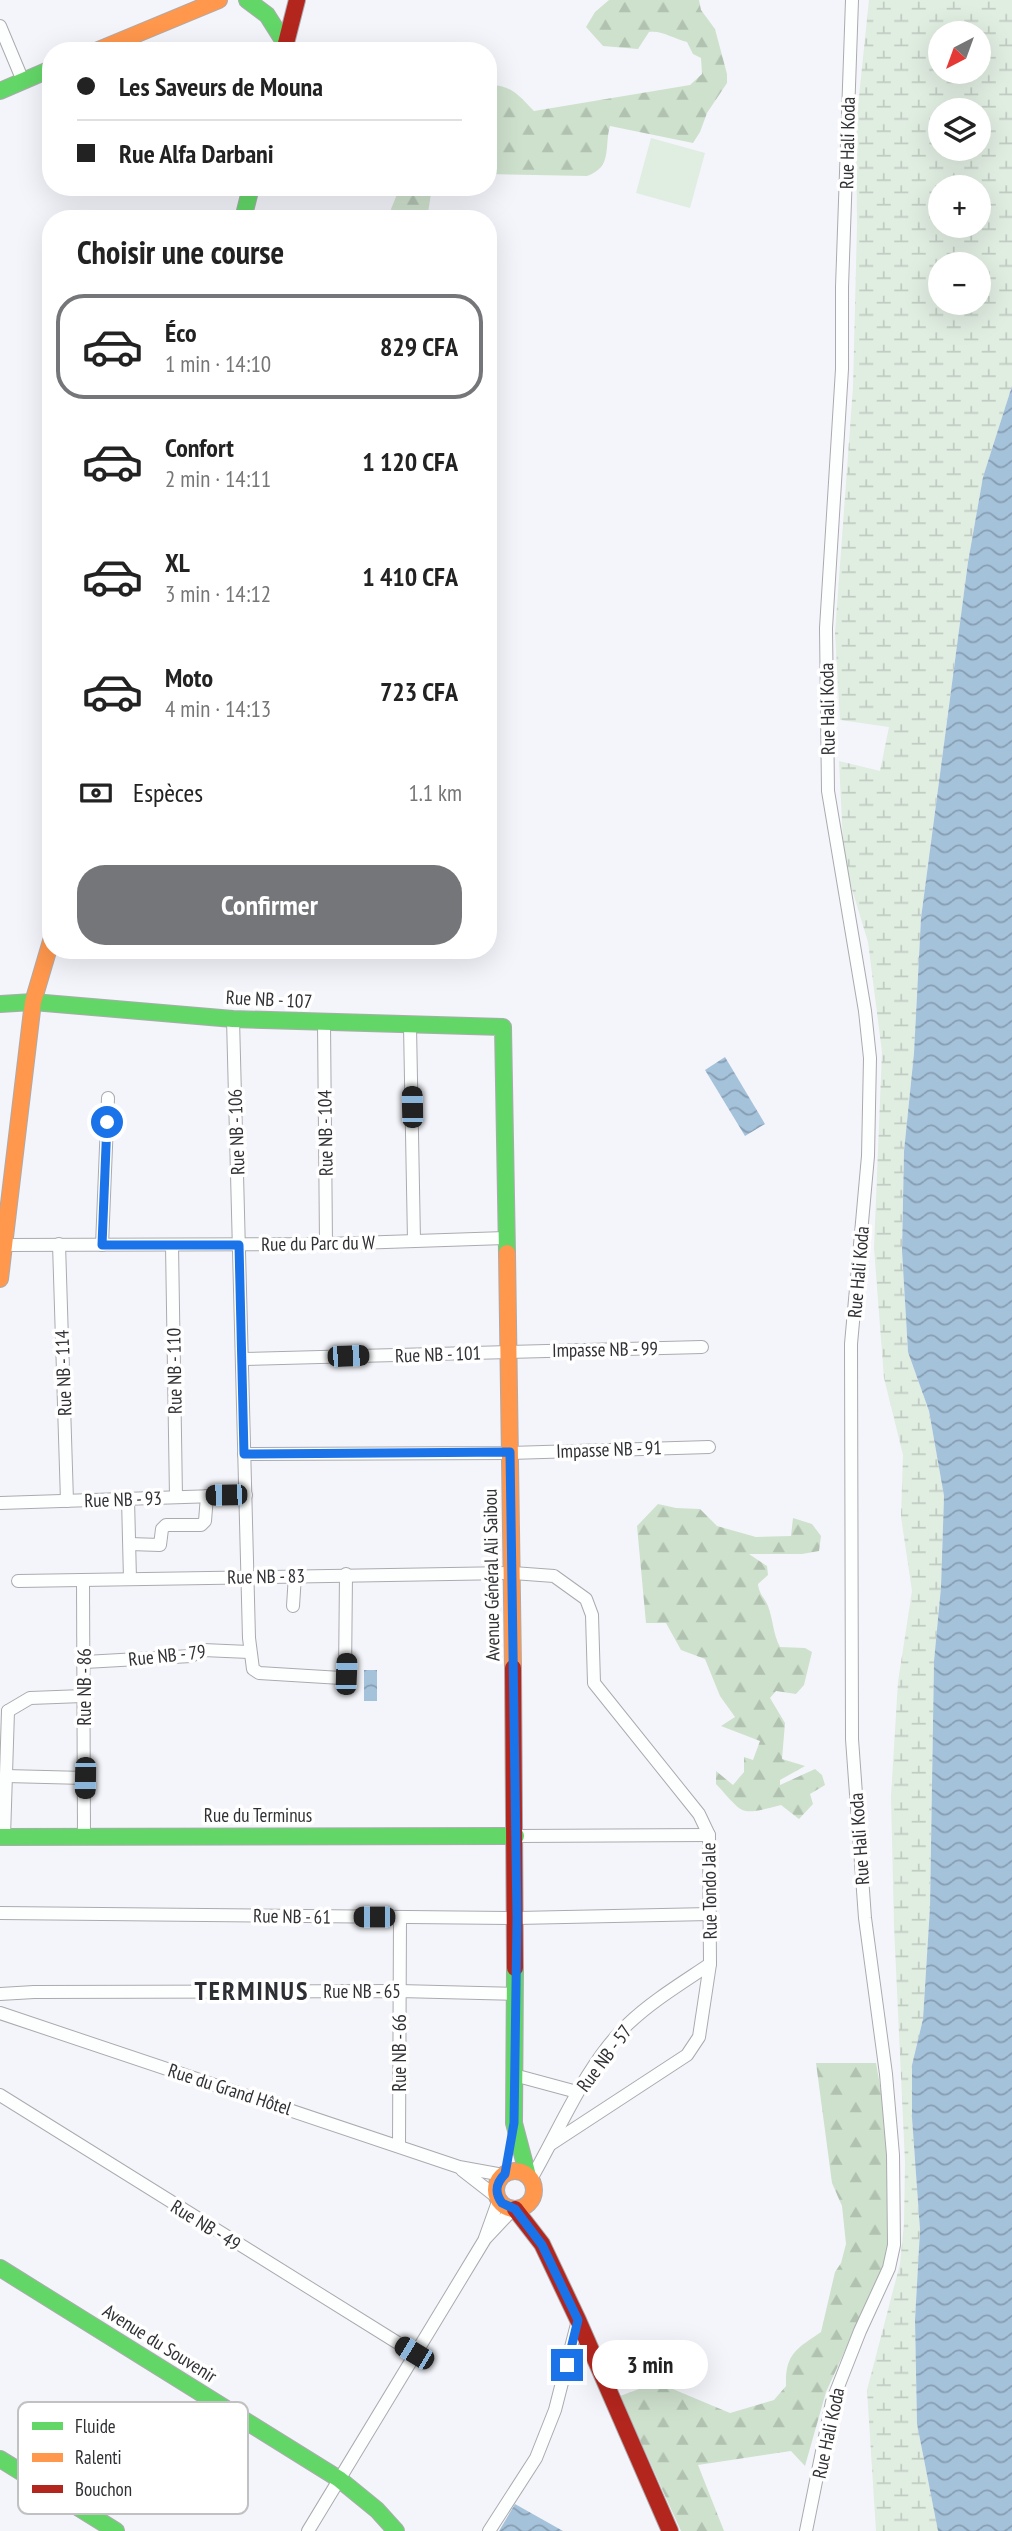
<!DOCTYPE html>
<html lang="fr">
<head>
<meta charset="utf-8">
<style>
  body { margin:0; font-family:"PT Sans Narrow",sans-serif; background:#f2f2f2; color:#222; height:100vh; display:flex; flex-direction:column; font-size:26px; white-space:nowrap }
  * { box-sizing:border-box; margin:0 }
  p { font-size:23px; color:#767676 }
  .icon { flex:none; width:38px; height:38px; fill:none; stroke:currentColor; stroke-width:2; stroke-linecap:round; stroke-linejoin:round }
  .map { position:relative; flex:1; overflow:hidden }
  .sheet { position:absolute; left:42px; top:210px; width:455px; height:749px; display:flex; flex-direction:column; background:#fff; border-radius:28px; box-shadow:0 7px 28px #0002 }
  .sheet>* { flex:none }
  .banner { position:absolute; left:42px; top:42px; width:455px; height:154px; border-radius:28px; box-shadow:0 7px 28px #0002; display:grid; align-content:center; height:154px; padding:0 35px; background:#fff }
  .needle { width:46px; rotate:221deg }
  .controls { position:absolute; left:928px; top:21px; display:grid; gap:14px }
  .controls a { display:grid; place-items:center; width:63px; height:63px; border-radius:50%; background:#fff; box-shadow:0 7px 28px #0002; font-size:35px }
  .end { position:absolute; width:32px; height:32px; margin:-16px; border:9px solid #1a73e8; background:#fff; box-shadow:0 0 0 4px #fff }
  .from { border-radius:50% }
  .bubble { position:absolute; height:49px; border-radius:24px; background:#fff; box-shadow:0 7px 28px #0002; font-size:23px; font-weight:800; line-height:49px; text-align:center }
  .car { position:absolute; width:21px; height:42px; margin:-21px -10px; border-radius:9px; box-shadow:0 0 5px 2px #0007; background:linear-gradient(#222 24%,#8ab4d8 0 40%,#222 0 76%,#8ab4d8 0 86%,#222 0) }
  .banner b { display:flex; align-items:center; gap:24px; height:66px; font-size:26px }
  .banner b+b { border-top:2px solid #e0e0e0 }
  .banner i { width:18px; height:18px; background:#222 }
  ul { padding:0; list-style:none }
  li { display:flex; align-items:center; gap:21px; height:105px; margin:0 14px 10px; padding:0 21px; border:4px solid transparent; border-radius:28px }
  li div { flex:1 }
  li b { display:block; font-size:26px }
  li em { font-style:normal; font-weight:800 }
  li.active { border-color:#757679 }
  li>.icon { width:63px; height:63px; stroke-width:1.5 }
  h2 { padding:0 35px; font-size:32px; line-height:84px }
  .pay { display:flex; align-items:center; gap:18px; height:77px; padding:0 35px; font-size:26px }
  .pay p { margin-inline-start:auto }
  .primary-button { display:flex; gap:14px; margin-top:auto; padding:14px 35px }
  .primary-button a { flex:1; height:80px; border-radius:28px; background:#757679; color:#fff; font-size:28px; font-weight:800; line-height:80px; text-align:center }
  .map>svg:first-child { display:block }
</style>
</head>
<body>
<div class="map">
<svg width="1012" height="2531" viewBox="0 0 1012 2531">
  <defs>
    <pattern id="forest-firs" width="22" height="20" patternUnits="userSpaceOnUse" patternTransform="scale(1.75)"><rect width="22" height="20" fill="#cee1cd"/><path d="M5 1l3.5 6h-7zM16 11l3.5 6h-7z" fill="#b1c2b1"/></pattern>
    <pattern id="wetland-marsh" width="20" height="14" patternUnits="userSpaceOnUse" patternTransform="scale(1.75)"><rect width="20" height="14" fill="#e0ede1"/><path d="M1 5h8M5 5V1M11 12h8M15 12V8" fill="none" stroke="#c0ccc2"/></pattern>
    <pattern id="water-waves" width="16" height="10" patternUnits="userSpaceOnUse" patternTransform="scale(1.75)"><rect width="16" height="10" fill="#a5c2db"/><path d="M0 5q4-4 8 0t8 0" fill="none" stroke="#879eb2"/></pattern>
  </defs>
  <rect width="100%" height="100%" fill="#f4f5fa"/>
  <g fill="url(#forest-firs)">
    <path d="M609 0H699L701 10 715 29 727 74V83L707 113 700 132 693 143 610 126C604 146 613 167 587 176L488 174V85C511 84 519 96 534 111L690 85 702 74 701 58 693 54 687 42C674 39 662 30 649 32L638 49 603 46 586 27 595 12Z"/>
    <polygon points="400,187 432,187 427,219 394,219 391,209"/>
    <path d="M658 1504 676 1508 700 1509 717 1526 756 1537 791 1536 793 1518 812 1524 821 1536 819 1551 802 1554H749L767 1566 768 1575 758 1584C759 1594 764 1597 768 1606 773 1619 773 1634 780 1647L805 1648 812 1652 804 1685 796 1694 776 1691 770 1698 785 1723 782 1759 805 1766 780 1780V1785L815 1769 822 1775 825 1785 810 1794 813 1804 799 1819 781 1805C738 1816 745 1815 716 1784V1771L733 1785 744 1772V1757L753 1760 760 1741 721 1726 735 1717 720 1696 705 1659 681 1650 666 1623H646L637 1526Z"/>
    <path d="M816 2063H876L887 2124 889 2255 826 2392 805 2466 791 2451 698 2465 724 2531H681L620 2396 650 2385 668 2387 730 2413 774 2400 786 2386C785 2354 796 2349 821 2332L835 2272 841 2263 846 2244 842 2206 832 2183Z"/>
  </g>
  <path fill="url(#wetland-marsh)" fill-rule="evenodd" d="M869 0H1012V386L983 477 968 562 921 918 914 1053 904 1151 902 1251 908 1352 929 1411 944 1496 941 1587 934 1661 930 1907 923 2019 912 2065V2118L920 2230 915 2320 917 2424 938 2531H876L867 2390 900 2264 904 2224 905 2162 894 1926 891 1796 898 1682 912 1591 901 1517 903 1455 884 1378 874 1248 882 1052 868 942 844 863 839 761 880 771 889 727 840 720 835 633 853 387 857 225 856 125ZM940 33H978V72H940ZM940 110H978V149H940ZM940 187H978V226H940ZM940 264H978V303H940Z"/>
  <polygon fill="#e0ede1" points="651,138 705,153 690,208 636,193"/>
  <g fill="url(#water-waves)">
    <polygon points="1012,386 1012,2531 938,2531 917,2424 915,2320 920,2230 912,2118 912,2065 923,2019 930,1907 934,1661 941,1587 944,1496 929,1411 908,1352 902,1251 904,1151 914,1053 921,918 968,562 983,477"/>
    <polygon points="725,1057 765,1124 745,1136 705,1070"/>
    <rect x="364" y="1670" width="13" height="31"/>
    <polygon points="515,2504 563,2531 499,2531"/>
  </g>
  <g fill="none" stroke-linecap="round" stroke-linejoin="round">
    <defs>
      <g id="street">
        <polyline points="0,26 23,81"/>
        <polyline points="233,1019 249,1638 253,1669 259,1673 341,1678 345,1676 346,1574"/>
        <polyline points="324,1023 326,1244"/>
        <polyline points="410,1026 414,1241"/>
        <polyline points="59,1244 67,1501"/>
        <polyline points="5,1245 326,1244 505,1238"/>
        <polyline points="102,1245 108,1098"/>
        <polyline points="172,1245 176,1497"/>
        <polyline points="242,1359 702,1347"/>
        <polyline points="244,1454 510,1453 709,1447"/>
        <polyline points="128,1499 130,1579"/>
        <polyline points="0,1503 246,1495"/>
        <polyline points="130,1544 160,1545 162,1529 166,1525 201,1525 205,1521 207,1496"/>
        <polyline points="83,1580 84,1836"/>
        <polyline points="18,1581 513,1573 554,1576 586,1599 592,1615 594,1683 699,1814 709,1835 710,1964 699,2037 687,2055 551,2144"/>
        <polyline points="293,1606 295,1575"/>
        <polyline points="85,1662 191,1656 203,1650 249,1652"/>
        <polyline points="8,1711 30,1698 83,1696"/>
        <polyline points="6,1776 85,1778"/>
        <polyline points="516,1836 709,1835"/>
        <polyline points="4,1837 8,1711"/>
        <polyline points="0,1913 517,1918 710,1914"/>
        <polyline points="0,1994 34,1992 399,1991 515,1994"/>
        <polyline points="0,2013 459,2167 503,2175"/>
        <polyline points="514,2075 577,2092"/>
        <polyline points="0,2095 414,2353"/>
        <polyline points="399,2146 400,1917"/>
        <polyline points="462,2170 498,2198"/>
        <path d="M531 2179C560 2129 586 2064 628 2024 652 2001 682 1983 710 1964"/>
        <polyline points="485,2238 499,2199"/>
        <polyline points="308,2531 485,2239 514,2208"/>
        <polyline points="489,2531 536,2458 555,2410 578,2320"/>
        <polyline points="806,2531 832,2402 860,2331 889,2268 894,2245 893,2155 886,2074 865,1918 852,1739 851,1344 868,1156 870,1058 865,1011 828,791 826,628 842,369 842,287 852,0"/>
      </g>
      <g id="fast">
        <polyline points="247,0 267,15 286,45"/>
        <polyline points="0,91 51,69"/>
        <polyline points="243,219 251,187"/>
        <polyline points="0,1004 33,1002 233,1019 503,1027 507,1253"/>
        <polyline points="0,1837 516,1836"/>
        <polyline points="515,1968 514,2123 528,2176"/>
        <polyline points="0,2268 339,2479 377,2510 396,2531"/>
        <polyline points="0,2459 116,2531"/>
      </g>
      <g id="slow">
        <polyline points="96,51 219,0"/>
        <polyline points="507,1253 513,1668"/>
        <polyline points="0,1279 33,1002 51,941"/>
        <circle cx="515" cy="2190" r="19"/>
      </g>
      <g id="jam">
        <polyline points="284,51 297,0"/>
        <polyline points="513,1668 515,1968"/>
        <polyline points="515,2209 542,2244 578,2320 670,2531"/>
      </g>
    </defs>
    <use href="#street" stroke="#ababaf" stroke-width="14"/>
    <use href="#fast" stroke="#ababaf" stroke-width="18"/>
    <use href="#slow" stroke="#ababaf" stroke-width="18"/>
    <use href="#jam" stroke="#ababaf" stroke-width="18"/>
    <use href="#street" stroke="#fdfefe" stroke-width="12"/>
    <use href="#fast" stroke="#63d668" stroke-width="16"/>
    <use href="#slow" stroke="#ff974d" stroke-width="16"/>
    <use href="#jam" stroke="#b3261e" stroke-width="16"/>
  </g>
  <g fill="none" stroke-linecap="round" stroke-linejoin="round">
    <path stroke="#1a73e8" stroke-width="9" d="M107 1122 102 1245H239L244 1454 510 1452 517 1918 514 2123 505 2174C496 2183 494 2192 502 2203L515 2209 542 2245 578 2320 567 2365"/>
  </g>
  <g text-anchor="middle" stroke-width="7" stroke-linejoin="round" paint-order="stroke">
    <g font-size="19" fill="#303134" stroke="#fff">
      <text transform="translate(847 143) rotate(-89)" y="7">Rue Hali Koda</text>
      <text transform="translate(827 709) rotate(-91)" y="7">Rue Hali Koda</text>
      <text transform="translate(269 999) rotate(3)" y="7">Rue NB - 107</text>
      <text transform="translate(236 1132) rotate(-92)" y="7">Rue NB - 106</text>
      <text transform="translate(325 1133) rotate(-91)" y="7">Rue NB - 104</text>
      <text transform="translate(318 1243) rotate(-1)" y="7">Rue du Parc du W</text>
      <text transform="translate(858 1272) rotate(-85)" y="7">Rue Hali Koda</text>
      <text transform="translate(605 1349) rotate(-1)" y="7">Impasse NB - 99</text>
      <text transform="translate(438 1354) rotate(-2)" y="7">Rue NB - 101</text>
      <text transform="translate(174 1371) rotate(-91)" y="7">Rue NB - 110</text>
      <text transform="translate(63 1373) rotate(-92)" y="7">Rue NB - 114</text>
      <text transform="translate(609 1449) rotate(-2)" y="7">Impasse NB - 91</text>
      <text transform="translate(123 1499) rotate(-2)" y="7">Rue NB - 93</text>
      <text transform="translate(491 1575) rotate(-91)" y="7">Avenue Général Ali Saibou</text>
      <text transform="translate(266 1576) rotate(-1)" y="7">Rue NB - 83</text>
      <text transform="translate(167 1655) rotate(-6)" y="7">Rue NB - 79</text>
      <text transform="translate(84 1687) rotate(-90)" y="7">Rue NB - 86</text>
      <text x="258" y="1822">Rue du Terminus</text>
      <text transform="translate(859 1839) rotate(-94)" y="7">Rue Hali Koda</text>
      <text transform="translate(709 1891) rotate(-91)" y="7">Rue Tondo Jale</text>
      <text transform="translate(292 1916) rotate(1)" y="7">Rue NB - 61</text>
      <text x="362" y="1998">Rue NB - 65</text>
      <text transform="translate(399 2053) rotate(-90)" y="7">Rue NB - 66</text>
      <text transform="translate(604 2058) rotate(-53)" y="7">Rue NB - 57</text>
      <text transform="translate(230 2089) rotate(18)" y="7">Rue du Grand Hôtel</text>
      <text transform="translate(206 2225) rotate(32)" y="7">Rue NB - 49</text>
      <text transform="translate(160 2343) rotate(32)" y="7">Avenue du Souvenir</text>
      <text transform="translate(828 2433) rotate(-78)" y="7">Rue Hali Koda</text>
    </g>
    <g font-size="26" font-weight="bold" letter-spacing="2" fill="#2e2e35" stroke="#fff">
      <text x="252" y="2000">TERMINUS</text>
    </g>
  </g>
  <rect x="18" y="2402" width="230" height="112" rx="10" fill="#fff" stroke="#c1c1c2" stroke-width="2"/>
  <rect x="32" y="2422" width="31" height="8" fill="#63d668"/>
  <rect x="32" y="2453" width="31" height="9" fill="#ff974d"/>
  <rect x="32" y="2485" width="31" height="8" fill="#b3261e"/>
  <g font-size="19" fill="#303134">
    <text x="75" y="2433">Fluide</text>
    <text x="75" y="2464">Ralenti</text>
    <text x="75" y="2496">Bouchon</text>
  </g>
</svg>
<div class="controls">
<a><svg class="needle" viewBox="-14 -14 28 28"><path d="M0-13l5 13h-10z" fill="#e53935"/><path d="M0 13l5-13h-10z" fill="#767676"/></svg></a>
<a><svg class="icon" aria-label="layers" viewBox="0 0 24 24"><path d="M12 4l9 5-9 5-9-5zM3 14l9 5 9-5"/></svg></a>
<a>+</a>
<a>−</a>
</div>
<i class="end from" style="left:107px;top:1122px"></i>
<i class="end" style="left:567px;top:2365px"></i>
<div class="bubble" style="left:592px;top:2340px;width:116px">3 min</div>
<i class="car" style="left:412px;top:1107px;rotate:359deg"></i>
<i class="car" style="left:348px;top:1356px;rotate:88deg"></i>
<i class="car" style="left:226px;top:1495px;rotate:269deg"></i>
<i class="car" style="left:346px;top:1674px;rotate:2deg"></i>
<i class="car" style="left:85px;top:1778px;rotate:181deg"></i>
<i class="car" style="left:374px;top:1917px;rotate:270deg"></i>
<i class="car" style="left:414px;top:2353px;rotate:301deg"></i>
<div class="banner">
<b><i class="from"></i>Les Saveurs de Mouna</b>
<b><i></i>Rue Alfa Darbani</b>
</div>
<section class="sheet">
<h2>Choisir une course</h2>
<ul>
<li class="active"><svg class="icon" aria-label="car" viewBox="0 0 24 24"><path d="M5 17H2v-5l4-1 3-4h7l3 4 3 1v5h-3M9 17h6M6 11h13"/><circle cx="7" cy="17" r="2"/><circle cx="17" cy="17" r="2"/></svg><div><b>Éco</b><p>1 min · 14:10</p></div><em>829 CFA</em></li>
<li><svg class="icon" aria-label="car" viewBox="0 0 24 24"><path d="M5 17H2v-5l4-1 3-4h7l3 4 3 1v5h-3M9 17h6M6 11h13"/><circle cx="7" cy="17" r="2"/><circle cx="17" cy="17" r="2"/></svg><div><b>Confort</b><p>2 min · 14:11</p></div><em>1 120 CFA</em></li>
<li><svg class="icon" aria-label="car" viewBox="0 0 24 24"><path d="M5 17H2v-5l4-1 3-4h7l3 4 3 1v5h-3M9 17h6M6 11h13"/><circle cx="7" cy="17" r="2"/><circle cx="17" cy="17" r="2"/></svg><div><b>XL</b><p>3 min · 14:12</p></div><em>1 410 CFA</em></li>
<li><svg class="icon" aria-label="car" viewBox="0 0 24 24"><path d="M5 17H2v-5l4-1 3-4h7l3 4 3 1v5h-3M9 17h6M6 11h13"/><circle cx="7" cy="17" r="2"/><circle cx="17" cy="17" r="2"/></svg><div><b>Moto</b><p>4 min · 14:13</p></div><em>723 CFA</em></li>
</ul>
<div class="pay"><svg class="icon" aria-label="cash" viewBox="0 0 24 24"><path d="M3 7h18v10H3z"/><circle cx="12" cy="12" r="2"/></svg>Espèces<p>1.1 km</p></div>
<div class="primary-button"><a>Confirmer</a></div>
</section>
</div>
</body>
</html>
